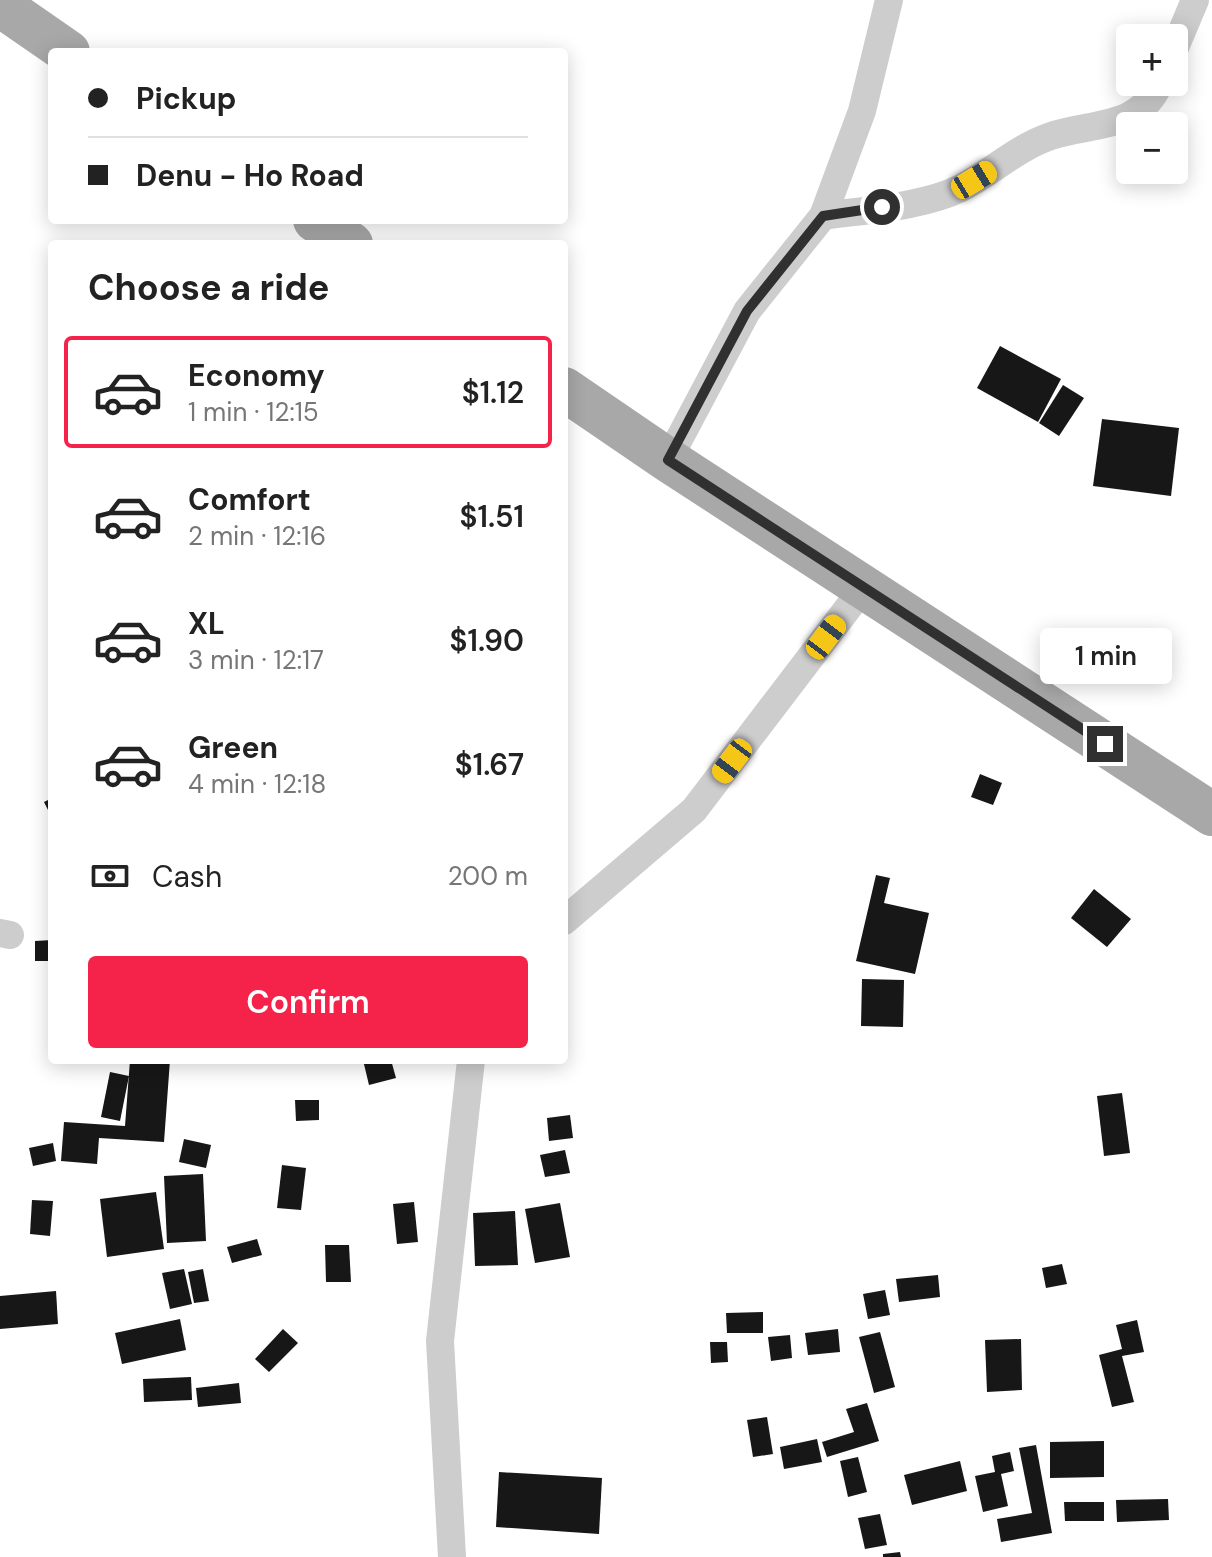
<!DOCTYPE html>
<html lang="en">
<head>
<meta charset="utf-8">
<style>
  body { margin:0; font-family:"DM Sans",sans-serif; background:#f6f6f6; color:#222; height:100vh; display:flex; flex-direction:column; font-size:30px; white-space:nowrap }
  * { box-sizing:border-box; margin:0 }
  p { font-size:26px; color:#767676 }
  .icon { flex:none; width:44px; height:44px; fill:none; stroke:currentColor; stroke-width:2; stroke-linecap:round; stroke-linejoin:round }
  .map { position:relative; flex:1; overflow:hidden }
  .side { position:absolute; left:48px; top:240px; width:520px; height:824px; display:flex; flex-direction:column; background:#fff; border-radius:8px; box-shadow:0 4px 20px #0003 }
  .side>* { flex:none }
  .top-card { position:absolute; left:48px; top:48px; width:520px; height:176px; border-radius:8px; box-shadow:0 4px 20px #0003; display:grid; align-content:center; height:176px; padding:0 40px; background:#fff }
  .tools { position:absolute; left:1116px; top:24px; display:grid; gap:16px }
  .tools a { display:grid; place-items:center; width:72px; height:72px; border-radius:8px; background:#fff; box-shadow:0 4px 20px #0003; font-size:40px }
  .end { position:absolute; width:36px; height:36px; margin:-18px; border:10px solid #303030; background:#fff; box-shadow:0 0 0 4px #fff }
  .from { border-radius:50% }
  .bubble { position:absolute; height:56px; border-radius:8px; background:#fff; box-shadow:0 4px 20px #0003; font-size:26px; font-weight:600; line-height:56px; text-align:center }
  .car { position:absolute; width:24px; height:48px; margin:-24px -12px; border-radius:10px; box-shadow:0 0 6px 2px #0007; background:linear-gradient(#f5c518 24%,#345 0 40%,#f5c518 0 76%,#345 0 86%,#f5c518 0) }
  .top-card b { display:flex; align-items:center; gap:28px; height:76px; font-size:30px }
  .top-card b+b { border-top:2px solid #e0e0e0 }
  .top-card i { width:20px; height:20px; background:#222 }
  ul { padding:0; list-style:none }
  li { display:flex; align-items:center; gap:24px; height:112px; margin:0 16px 12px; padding:0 24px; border:4px solid transparent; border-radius:8px }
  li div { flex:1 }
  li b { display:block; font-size:30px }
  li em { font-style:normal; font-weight:600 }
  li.current { border-color:#f52349 }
  li>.icon { width:72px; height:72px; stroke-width:1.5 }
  h2 { padding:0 40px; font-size:36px; line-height:96px }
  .pay { display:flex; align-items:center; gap:20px; height:88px; padding:0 40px; font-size:30px }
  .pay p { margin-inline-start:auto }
  .action { display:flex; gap:16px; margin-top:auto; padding:16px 40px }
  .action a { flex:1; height:92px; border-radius:8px; background:#f52349; color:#fff; font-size:32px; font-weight:600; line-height:92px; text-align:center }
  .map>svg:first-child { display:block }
</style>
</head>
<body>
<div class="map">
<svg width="1212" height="1557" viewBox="0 0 1212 1557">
  <rect width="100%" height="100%" fill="#fff"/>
  <g fill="#171717">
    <polygon points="1000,346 1061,379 1038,422 977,388"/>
    <polygon points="1063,385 1084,398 1059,436 1039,423"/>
    <polygon points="1102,419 1179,428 1171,496 1093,486"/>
    <polygon points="980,774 1002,783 993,805 971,797"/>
    <polygon points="52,798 52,818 44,802"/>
    <polygon points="876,875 890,878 884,903 929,913 915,974 856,961"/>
    <polygon points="1094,889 1131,919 1107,947 1071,918"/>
    <polygon points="49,895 52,895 52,926 48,926"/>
    <polygon points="52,940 52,961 35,961 35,941"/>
    <polygon points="862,979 904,980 903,1027 861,1026"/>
    <polygon points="130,1060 170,1060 164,1142 99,1138 97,1164 61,1161 64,1122 125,1126"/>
    <polygon points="363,1060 391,1060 396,1078 369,1085"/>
    <polygon points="110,1072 129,1076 120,1121 101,1117"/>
    <polygon points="1122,1093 1130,1153 1104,1156 1097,1096"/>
    <polygon points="295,1100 319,1100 319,1120 296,1121"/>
    <polygon points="570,1115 573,1138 549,1141 547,1118"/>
    <polygon points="184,1139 211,1145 206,1168 179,1162"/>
    <polygon points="53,1143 56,1161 33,1166 29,1148"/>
    <polygon points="565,1150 570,1173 545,1177 540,1155"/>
    <polygon points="282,1165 306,1168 301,1210 277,1208"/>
    <polygon points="203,1174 206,1241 167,1243 164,1176"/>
    <polygon points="156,1192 164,1249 107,1257 100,1199"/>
    <polygon points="32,1200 53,1201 50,1236 30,1234"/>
    <polygon points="414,1202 418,1242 397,1244 393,1204"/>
    <polygon points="560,1203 570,1257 535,1263 525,1209"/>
    <polygon points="515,1211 518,1265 475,1266 473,1213"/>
    <polygon points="257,1239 262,1255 232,1263 227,1247"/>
    <polygon points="325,1245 349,1245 351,1282 326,1282"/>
    <polygon points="1062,1264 1067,1284 1046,1288 1042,1268"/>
    <polygon points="184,1269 192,1304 170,1309 162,1273"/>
    <polygon points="203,1269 209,1301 194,1303 188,1272"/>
    <polygon points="938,1275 940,1297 899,1302 896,1279"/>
    <polygon points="885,1290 890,1315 868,1319 863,1294"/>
    <polygon points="56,1291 58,1324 0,1329 0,1296"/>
    <polygon points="763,1312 763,1333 727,1333 726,1313"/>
    <polygon points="180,1319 186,1350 122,1364 115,1333"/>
    <polygon points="1137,1320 1144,1352 1122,1356 1134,1402 1112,1407 1099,1355 1122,1349 1116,1325"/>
    <polygon points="283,1329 298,1343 269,1372 255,1359"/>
    <polygon points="838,1329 840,1352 808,1355 805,1333"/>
    <polygon points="880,1332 895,1387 874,1393 859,1337"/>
    <polygon points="790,1335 792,1358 771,1361 768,1337"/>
    <polygon points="1021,1339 1022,1390 987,1392 985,1340"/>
    <polygon points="710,1342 727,1342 728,1362 711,1363"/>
    <polygon points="191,1377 192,1400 144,1402 143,1379"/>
    <polygon points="239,1383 241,1403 198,1407 196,1388"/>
    <polygon points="867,1403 879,1441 827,1457 822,1442 854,1432 846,1409"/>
    <polygon points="767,1417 773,1454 753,1457 747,1420"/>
    <polygon points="817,1439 822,1462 784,1469 780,1447"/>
    <polygon points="1104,1441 1104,1477 1050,1478 1050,1442"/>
    <polygon points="1036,1445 1052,1533 1001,1542 997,1519 1032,1513 1019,1448"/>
    <polygon points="1010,1452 1014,1471 1001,1474 1008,1506 983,1512 975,1476 995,1472 992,1456"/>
    <polygon points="858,1457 867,1492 848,1497 840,1461"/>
    <polygon points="960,1461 967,1491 912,1505 904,1475"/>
    <polygon points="499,1472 602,1478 599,1534 496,1527"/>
    <polygon points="1168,1499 1169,1520 1117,1522 1116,1500"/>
    <polygon points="1064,1502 1104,1502 1104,1521 1065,1521"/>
    <polygon points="880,1514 887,1545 865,1549 858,1518"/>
    <polygon points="900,1552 901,1557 883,1557 883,1554"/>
  </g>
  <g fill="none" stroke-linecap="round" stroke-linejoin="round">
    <g stroke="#cdcdcd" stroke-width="28">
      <polyline points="1174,50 1195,0"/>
      <path d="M823 216C865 210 923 207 961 188 992 172 1018 147 1051 136 1093 122 1140 130 1160 82"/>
      <polyline points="668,460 747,311 823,216 862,111 889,0"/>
      <polyline points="564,921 694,810 864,587"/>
      <polyline points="0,933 10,935"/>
      <polyline points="452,1557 440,1341 471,1060"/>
    </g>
    <g stroke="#a8a8a8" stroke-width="44">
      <polyline points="0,5 68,52"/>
      <polyline points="315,220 351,244"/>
      <polyline points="564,389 668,460 1212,814"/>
    </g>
  </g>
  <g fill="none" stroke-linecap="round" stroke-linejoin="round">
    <polyline stroke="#303030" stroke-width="10" points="882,207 823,216 747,311 668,460 1105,744"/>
  </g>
</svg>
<div class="tools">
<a>+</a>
<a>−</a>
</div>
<i class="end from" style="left:882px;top:207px"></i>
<i class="end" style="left:1105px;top:744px"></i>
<div class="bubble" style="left:1040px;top:628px;width:132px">1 min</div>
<i class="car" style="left:974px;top:180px;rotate:59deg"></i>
<i class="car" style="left:826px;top:637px;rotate:37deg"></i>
<i class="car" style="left:732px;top:761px;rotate:217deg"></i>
<div class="top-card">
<b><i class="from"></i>Pickup</b>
<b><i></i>Denu - Ho Road</b>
</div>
<section class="side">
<h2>Choose a ride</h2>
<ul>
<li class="current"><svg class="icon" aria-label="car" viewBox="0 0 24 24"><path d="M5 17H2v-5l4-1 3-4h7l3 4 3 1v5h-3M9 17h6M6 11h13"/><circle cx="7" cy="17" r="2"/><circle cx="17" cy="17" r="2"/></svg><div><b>Economy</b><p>1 min · 12:15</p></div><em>$1.12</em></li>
<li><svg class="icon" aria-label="car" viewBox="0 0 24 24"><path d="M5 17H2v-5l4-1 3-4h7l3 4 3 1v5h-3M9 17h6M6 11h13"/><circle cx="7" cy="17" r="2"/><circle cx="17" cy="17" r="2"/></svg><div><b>Comfort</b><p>2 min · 12:16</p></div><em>$1.51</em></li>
<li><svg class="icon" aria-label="car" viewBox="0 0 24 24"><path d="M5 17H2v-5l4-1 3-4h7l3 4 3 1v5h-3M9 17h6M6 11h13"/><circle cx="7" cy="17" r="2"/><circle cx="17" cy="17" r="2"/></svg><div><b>XL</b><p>3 min · 12:17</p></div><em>$1.90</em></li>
<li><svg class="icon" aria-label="car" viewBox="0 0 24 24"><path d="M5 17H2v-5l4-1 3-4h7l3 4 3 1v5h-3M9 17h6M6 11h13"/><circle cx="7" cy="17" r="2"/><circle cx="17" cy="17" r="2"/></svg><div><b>Green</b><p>4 min · 12:18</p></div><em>$1.67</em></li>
</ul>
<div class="pay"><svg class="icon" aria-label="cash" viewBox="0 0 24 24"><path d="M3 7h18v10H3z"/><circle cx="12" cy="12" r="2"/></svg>Cash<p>200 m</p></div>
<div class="action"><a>Confirm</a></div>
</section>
</div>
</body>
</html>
